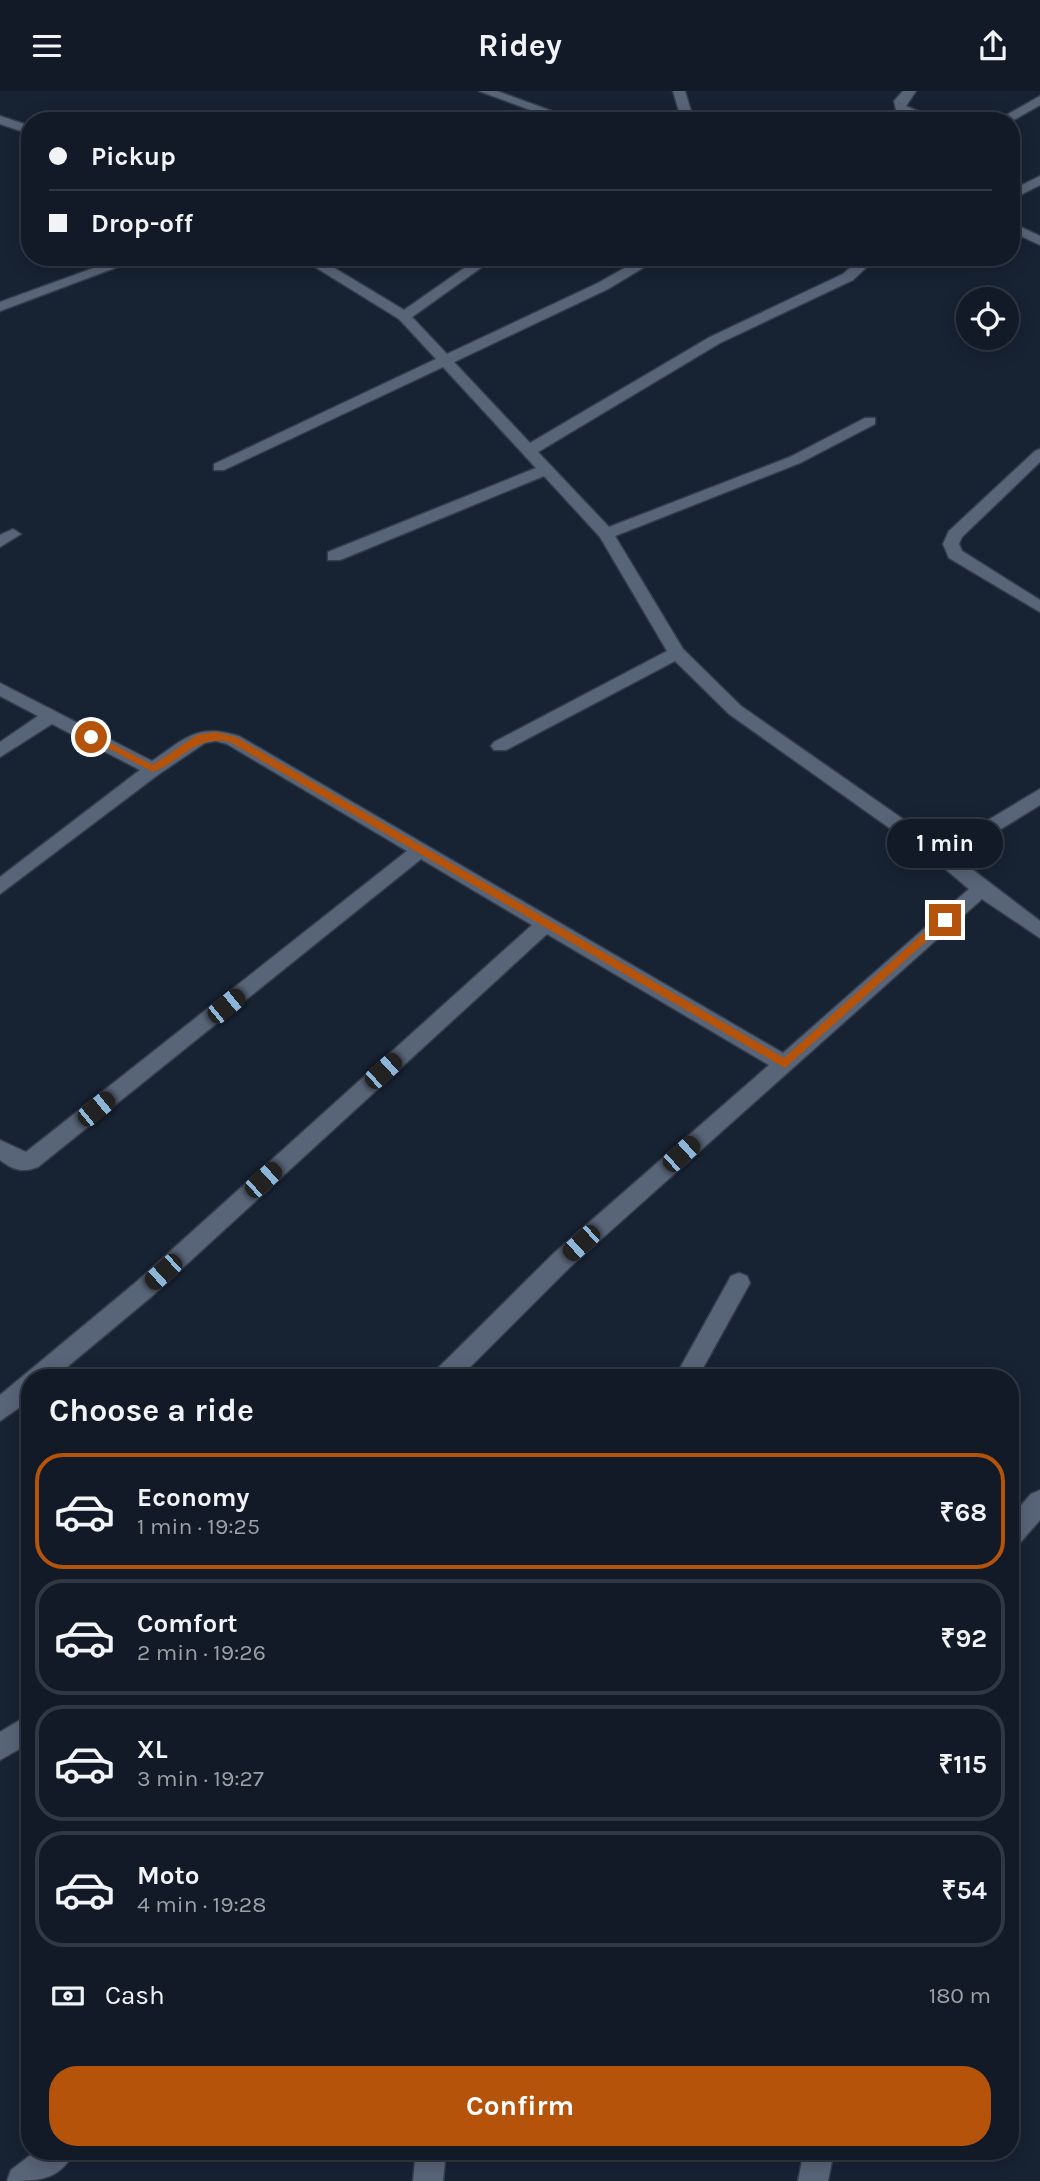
<!DOCTYPE html>
<html lang="en">
<head>
<meta charset="utf-8">
<style>
  body { margin:0; font-family:Karla,sans-serif; background:#1e2732; color:#f1f3f6; height:100vh; display:flex; flex-direction:column; font-size:26px; white-space:nowrap }
  * { box-sizing:border-box; margin:0 }
  p { font-size:23px; color:#9ca1a7 }
  .icon { flex:none; width:38px; height:38px; fill:none; stroke:currentColor; stroke-width:2; stroke-linecap:round; stroke-linejoin:round }
  .map { position:relative; flex:1; overflow:hidden }
  .details { position:absolute; left:21px; top:1278px; width:998px; height:791px; display:flex; flex-direction:column; background:#111a26; border-radius:28px; box-shadow:0 4px 18px #0003,0 0 0 2px #303843 }
  .details>* { flex:none }
  .hud { position:absolute; left:21px; top:21px; width:999px; height:154px; border-radius:28px; box-shadow:0 4px 18px #0003,0 0 0 2px #303843; display:grid; align-content:center; height:154px; padding:0 28px; background:#111a26 }
  .buttons { position:absolute; left:956px; top:196px; display:grid; gap:14px }
  .buttons a { display:grid; place-items:center; width:63px; height:63px; border-radius:50%; background:#111a26; box-shadow:0 4px 18px #0003,0 0 0 2px #303843; font-size:35px }
  .end { position:absolute; width:32px; height:32px; margin:-16px; border:9px solid #b45309; background:#fff; box-shadow:0 0 0 4px #fff }
  .from { border-radius:50% }
  .bubble { position:absolute; height:49px; border-radius:24px; background:#111a26; box-shadow:0 4px 18px #0003,0 0 0 2px #303843; font-size:23px; font-weight:700; line-height:49px; text-align:center }
  .car { position:absolute; width:21px; height:42px; margin:-21px -10px; border-radius:9px; box-shadow:0 0 5px 2px #0007; background:linear-gradient(#222 24%,#8ab4d8 0 40%,#222 0 76%,#8ab4d8 0 86%,#222 0) }
  .hud b { display:flex; align-items:center; gap:24px; height:66px; font-size:26px }
  .hud b+b { border-top:2px solid #303843 }
  .hud i { width:18px; height:18px; background:#f1f3f6 }
  ul { padding:0; list-style:none }
  li { display:flex; align-items:center; gap:21px; height:116px; margin:0 14px 10px; padding:0 14px; border:4px solid #303843; border-radius:28px }
  li div { flex:1 }
  li b { display:block; font-size:26px }
  li em { font-style:normal; font-weight:700 }
  li.active { border-color:#b45309 }
  li>.icon { width:63px; height:63px; stroke-width:1.5 }
  h2 { padding:0 28px; font-size:32px; line-height:84px }
  .pay { display:flex; align-items:center; gap:18px; height:77px; padding:0 28px; font-size:26px }
  .pay p { margin-inline-start:auto }
  .cta { display:flex; gap:14px; margin-top:auto; padding:14px 28px }
  .cta a { flex:1; height:80px; border-radius:28px; background:#b45309; color:#fff; font-size:28px; font-weight:700; line-height:80px; text-align:center }
  header { display:flex; justify-content:space-between; align-items:center; height:91px; padding:0 28px; background:#111a26; font-size:32px; font-weight:700 }
  .map>svg:first-child { display:block }
</style>
</head>
<body>
<header><svg class="icon" aria-label="menu" viewBox="0 0 24 24"><path d="M4 6h16M4 12h16M4 18h16"/></svg>Ridey<svg class="icon" aria-label="share" viewBox="0 0 24 24"><path d="M12 15V3M7 8l5-5 5 5M5 13v7h14v-7"/></svg></header>
<div class="map">
<svg width="1040" height="2090" viewBox="0 0 1040 2090">
  <rect width="100%" height="100%" fill="#172233"/>
  <g fill="none" stroke-linecap="round" stroke-linejoin="round">
    <defs>
      <g id="minor">
        <polygon points="479,0 497,0 579,30 560,30"/>
        <polygon points="673,0 685,0 694,30 682,30"/>
        <polygon points="903,0 916,0 906,15 941,30 921,30 896,19 894,10"/>
        <polygon points="1040,5 1040,14 1012,30 996,30"/>
        <polygon points="0,25 30,35 30,43 0,33"/>
        <polygon points="1040,85 1040,94 1012,108 1012,99"/>
        <polygon points="1012,132 1040,145 1040,154 1012,141"/>
        <polygon points="124,166 144,166 0,220 0,211"/>
        <path d="M299 166H316L404 219 480 166H496L412 226 447 263 598 192 644 166H661L608 198 454 271 530 352 710 246 843 183 862 166H877L853 189 720 252 538 361 609 436 790 366 865 327H875V333L800 372 615 445 683 558 741 615 943 756 1040 698V714L956 766 1040 830V847L982 808 569 1177 460 1286H434L437 1278 553 1163 769 974 547 843 151 1206 55 1286H30V1309L0 1330V1304L135 1192 532 834 421 768 38 1076C23 1082 13 1079 0 1069V1049L26 1061 407 760 227 653 216 650 205 652 159 683 0 803V786L140 679 52 633 0 666V651L38 625 0 605V592L152 670C186 647 197 632 239 645L783 962 969 798 936 770 729 623 675 570 506 659H494L491 655 494 651 667 560 600 446 544 385 340 469H328V461L536 377 443 276 224 379H214V373L436 268 399 228Z"/>
        <polygon points="1040,358 1040,371 962,446 959,453 962,460 1040,509 1040,521 949,467 943,453 949,440 1035,360"/>
        <polygon points="13,438 21,443 0,456 0,444"/>
        <polygon points="739,1182 747,1185 750,1192 698,1286 675,1286 731,1185"/>
        <polygon points="1040,1399 1040,1429 1019,1453 1010,1457 1010,1427 1031,1403"/>
        <polygon points="30,1623 30,1652 0,1669 0,1641"/>
        <path d="M36 2060H74C61 2090 36 2090 7 2090L11 2079Z"/>
        <polygon points="416,2060 446,2060 443,2090 413,2090"/>
        <polygon points="804,2060 834,2060 828,2090 798,2090"/>
      </g>
    </defs>
    <use href="#minor" stroke="#353d4b" stroke-width="3"/>
    <use href="#minor" fill="#586478" fill-rule="evenodd"/>
  </g>
  <path fill="#b45309" d="M216 641 236 646 784 967 941 826 950 829 785 977 230 651C197 643 181 670 153 681L87 646 95 644 153 674 197 644Z"/>
</svg>
<div class="buttons">
<a><svg class="icon" aria-label="locate" viewBox="0 0 24 24"><circle cx="12" cy="12" r="6"/><path d="M12 2v4M12 18v4M2 12h4M18 12h4"/></svg></a>
</div>
<i class="end from" style="left:91px;top:646px"></i>
<i class="end" style="left:945px;top:829px"></i>
<div class="bubble" style="left:887px;top:728px;width:116px">1 min</div>
<i class="car" style="left:226px;top:915px;rotate:51deg"></i>
<i class="car" style="left:383px;top:980px;rotate:48deg"></i>
<i class="car" style="left:96px;top:1018px;rotate:51deg"></i>
<i class="car" style="left:681px;top:1063px;rotate:48deg"></i>
<i class="car" style="left:263px;top:1089px;rotate:48deg"></i>
<i class="car" style="left:581px;top:1152px;rotate:228deg"></i>
<i class="car" style="left:163px;top:1181px;rotate:228deg"></i>
<div class="hud">
<b><i class="from"></i>Pickup</b>
<b><i></i>Drop-off</b>
</div>
<section class="details">
<h2>Choose a ride</h2>
<ul>
<li class="active"><svg class="icon" aria-label="car" viewBox="0 0 24 24"><path d="M5 17H2v-5l4-1 3-4h7l3 4 3 1v5h-3M9 17h6M6 11h13"/><circle cx="7" cy="17" r="2"/><circle cx="17" cy="17" r="2"/></svg><div><b>Economy</b><p>1 min · 19:25</p></div><em>₹68</em></li>
<li><svg class="icon" aria-label="car" viewBox="0 0 24 24"><path d="M5 17H2v-5l4-1 3-4h7l3 4 3 1v5h-3M9 17h6M6 11h13"/><circle cx="7" cy="17" r="2"/><circle cx="17" cy="17" r="2"/></svg><div><b>Comfort</b><p>2 min · 19:26</p></div><em>₹92</em></li>
<li><svg class="icon" aria-label="car" viewBox="0 0 24 24"><path d="M5 17H2v-5l4-1 3-4h7l3 4 3 1v5h-3M9 17h6M6 11h13"/><circle cx="7" cy="17" r="2"/><circle cx="17" cy="17" r="2"/></svg><div><b>XL</b><p>3 min · 19:27</p></div><em>₹115</em></li>
<li><svg class="icon" aria-label="car" viewBox="0 0 24 24"><path d="M5 17H2v-5l4-1 3-4h7l3 4 3 1v5h-3M9 17h6M6 11h13"/><circle cx="7" cy="17" r="2"/><circle cx="17" cy="17" r="2"/></svg><div><b>Moto</b><p>4 min · 19:28</p></div><em>₹54</em></li>
</ul>
<div class="pay"><svg class="icon" aria-label="cash" viewBox="0 0 24 24"><path d="M3 7h18v10H3z"/><circle cx="12" cy="12" r="2"/></svg>Cash<p>180 m</p></div>
<div class="cta"><a>Confirm</a></div>
</section>
</div>
</body>
</html>
